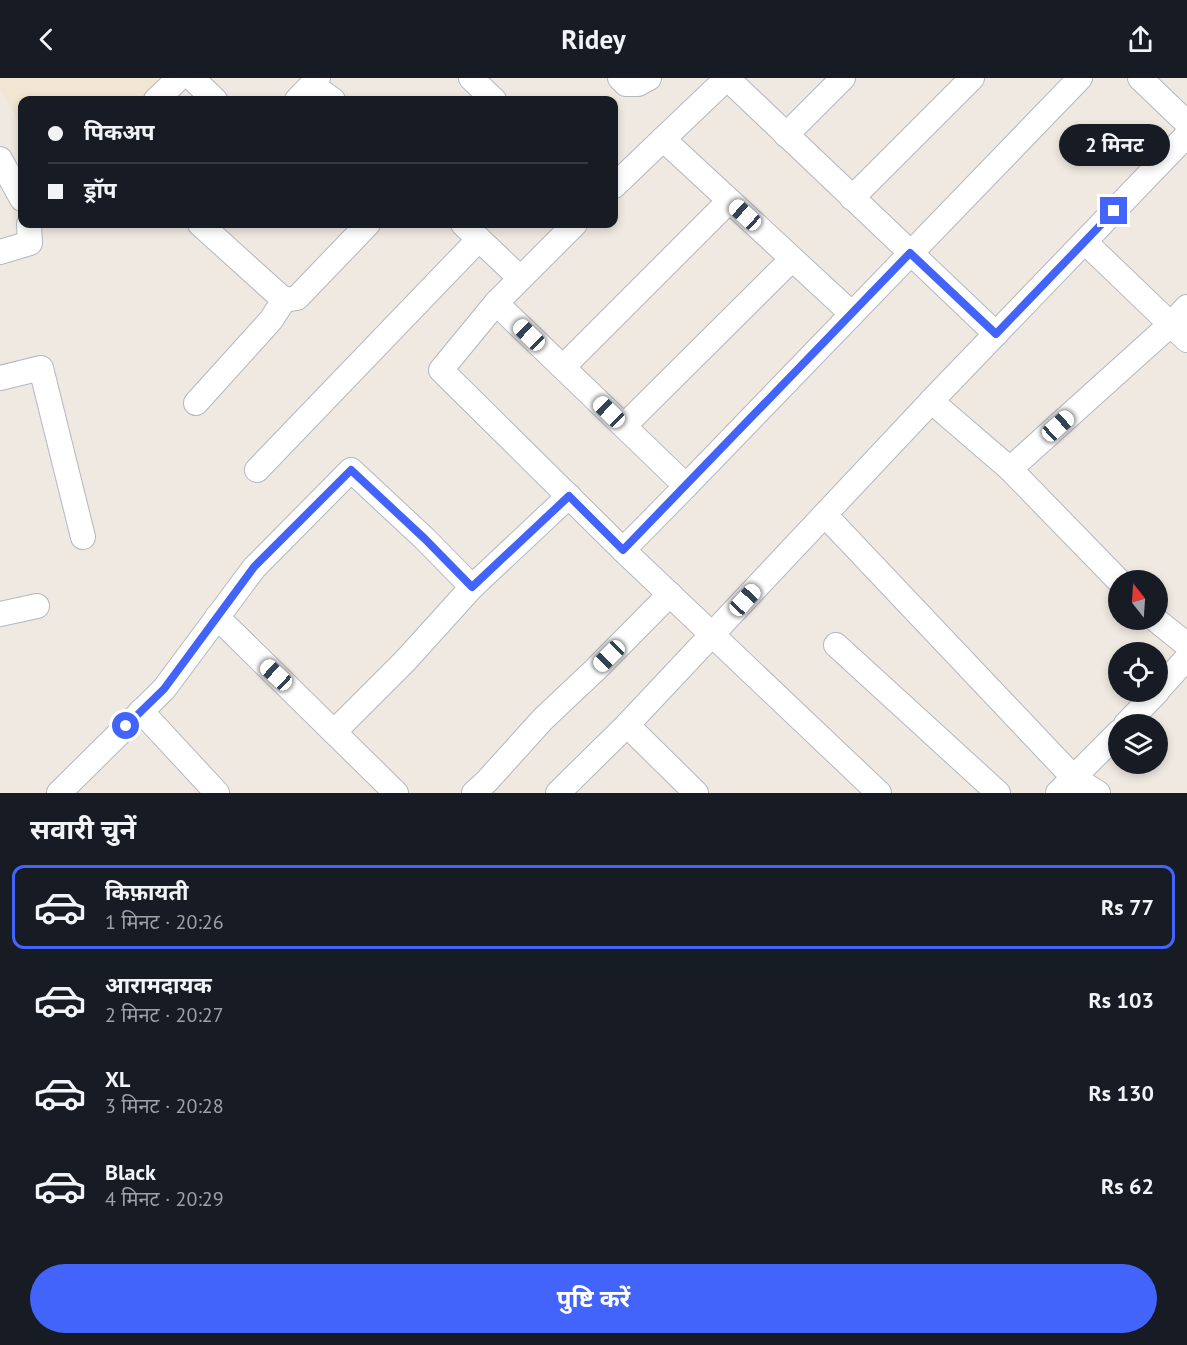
<!DOCTYPE html>
<html lang="hi">
<head>
<meta charset="utf-8">
<style>
  body { margin:0; font-family:"PT Sans","Noto Sans Devanagari",sans-serif; background:#20242c; color:#f1f3f6; height:100vh; display:flex; flex-direction:column; font-size:22px; white-space:nowrap }
  * { box-sizing:border-box; margin:0 }
  p { font-size:20px; color:#9ea1a6 }
  .icon { flex:none; width:33px; height:33px; fill:none; stroke:currentColor; stroke-width:2; stroke-linecap:round; stroke-linejoin:round }
  .map { position:relative; height:715px; overflow:hidden }
  .details { display:flex; flex-direction:column; background:#171b24; flex:1 }
  .details>* { flex:none }
  .top-card { position:absolute; left:18px; top:18px; width:600px; height:132px; border-radius:12px; box-shadow:0 3px 9px #0003; display:grid; align-content:center; height:132px; padding:0 30px; background:#171b24 }
  .needle { width:39px; rotate:343deg }
  .tools { position:absolute; left:1108px; top:492px; display:grid; gap:12px }
  .tools a { display:grid; place-items:center; width:60px; height:60px; border-radius:50%; background:#171b24; box-shadow:0 3px 9px #0003; font-size:30px }
  .end { position:absolute; width:27px; height:27px; margin:-14px; border:8px solid #4264fb; background:#fff; box-shadow:0 0 0 3px #fff }
  .from { border-radius:50% }
  .bubble { position:absolute; height:42px; border-radius:21px; background:#171b24; box-shadow:0 3px 9px #0003; font-size:20px; font-weight:700; line-height:42px; text-align:center }
  .car { position:absolute; width:18px; height:36px; margin:-18px -9px; border-radius:8px; box-shadow:0 0 4px 2px #0007; background:linear-gradient(#fff 24%,#345 0 40%,#fff 0 76%,#345 0 86%,#fff 0) }
  .top-card b { display:flex; align-items:center; gap:21px; height:57px; font-size:22px }
  .top-card b+b { border-top:2px solid #363941 }
  .top-card i { width:15px; height:15px; background:#f1f3f6 }
  ul { padding:0; list-style:none }
  li { display:flex; align-items:center; gap:18px; height:84px; margin:0 12px 9px; padding:0 18px; border:3px solid transparent; border-radius:12px }
  li div { flex:1 }
  li b { display:block; font-size:22px }
  li em { font-style:normal; font-weight:700 }
  li.on { border-color:#4264fb }
  li>.icon { width:54px; height:54px; stroke-width:1.5 }
  h2 { padding:0 30px; font-size:27px; line-height:72px }
  .action { display:flex; gap:12px; margin-top:auto; padding:12px 30px }
  .action a { flex:1; height:69px; border-radius:36px; background:#4264fb; color:#fff; font-size:24px; font-weight:700; line-height:69px; text-align:center }
  header { display:flex; justify-content:space-between; align-items:center; height:78px; padding:0 30px; background:#171b24; font-size:27px; font-weight:700 }
  .map>svg:first-child { display:block }
</style>
</head>
<body>
<header><svg class="icon" aria-label="back" viewBox="0 0 24 24"><path d="M15 5l-7 7 7 7"/></svg>Ridey<svg class="icon" aria-label="share" viewBox="0 0 24 24"><path d="M12 15V3M7 8l5-5 5 5M5 13v7h14v-7"/></svg></header>
<div class="map">
<svg width="1187" height="715" viewBox="0 0 1187 715">
  <rect width="100%" height="100%" fill="#efe9e1"/>
  <polygon fill="#f0e6d1" points="0,0 162,0 139,22 22,22 22,47 0,11"/>
  <g fill="none" stroke-linecap="round" stroke-linejoin="round">
    <defs>
      <g id="minor">
        <polyline points="192,0 215,22"/>
        <polyline points="471,0 494,22"/>
        <polyline points="620,0 626,6 638,6 649,0"/>
        <polyline points="1140,0 1187,45"/>
        <polyline points="312,7 333,22"/>
        <polyline points="156,22 179,0"/>
        <polyline points="297,22 318,0"/>
        <polyline points="786,57 843,0"/>
        <polyline points="663,61 852,236"/>
        <polyline points="0,81 22,121"/>
        <polyline points="614,108 727,0 996,256"/>
        <polyline points="852,120 972,0"/>
        <polyline points="200,146 284,222"/>
        <polyline points="463,146 520,200"/>
        <polyline points="575,146 496,225 686,408 623,472 879,715"/>
        <polyline points="1085,164 1187,262"/>
        <polyline points="0,174 30,165 29,146"/>
        <polyline points="496,225 441,292 623,472"/>
        <polyline points="563,289 729,123"/>
        <polyline points="0,300 41,290 83,459"/>
        <polyline points="931,323 1010,391 1119,503"/>
        <polyline points="196,325 271,242 284,222 297,220 368,146"/>
        <polyline points="624,348 792,181"/>
        <polyline points="1010,391 1171,246 1187,229"/>
        <polyline points="257,392 479,161"/>
        <polyline points="686,408 1080,0"/>
        <polyline points="825,437 1074,700 1098,715"/>
        <polyline points="0,536 37,528"/>
        <polyline points="217,539 396,715"/>
        <polyline points="1156,542 1187,567"/>
        <polyline points="836,567 998,715"/>
        <polyline points="1158,612 1187,580"/>
        <polyline points="141,633 217,715"/>
        <polyline points="1126,646 1157,614"/>
        <polyline points="334,654 406,582 472,509 569,418"/>
        <polyline points="59,715 164,611 254,490 351,392 425,461 472,509"/>
        <polyline points="474,715 487,703 543,641 595,592 670,516"/>
        <polyline points="558,715 627,647"/>
        <polyline points="696,715 627,647 938,316 1187,57"/>
        <polyline points="1058,715 1119,654"/>
      </g>
    </defs>
    <use href="#minor" stroke="#b4b7c1" stroke-width="26"/>
    <use href="#minor" stroke="#fff" stroke-width="24"/>
  </g>
  <g fill="none" stroke-linecap="round" stroke-linejoin="round">
    <polyline stroke="#4264fb" stroke-width="8" points="126,648 164,611 254,489 351,392 425,461 472,509 569,418 623,472 910,175 996,256 1114,133"/>
  </g>
</svg>
<div class="tools">
<a><svg class="needle" viewBox="-14 -14 28 28"><path d="M0-13l5 13h-10z" fill="#e53935"/><path d="M0 13l5-13h-10z" fill="#9ea1a6"/></svg></a>
<a><svg class="icon" aria-label="locate" viewBox="0 0 24 24"><circle cx="12" cy="12" r="6"/><path d="M12 2v4M12 18v4M2 12h4M18 12h4"/></svg></a>
<a><svg class="icon" aria-label="layers" viewBox="0 0 24 24"><path d="M12 4l9 5-9 5-9-5zM3 14l9 5 9-5"/></svg></a>
</div>
<i class="end from" style="left:126px;top:648px"></i>
<i class="end" style="left:1114px;top:133px"></i>
<div class="bubble" style="left:1059px;top:46px;width:111px">2 मिनट</div>
<i class="car" style="left:745px;top:137px;rotate:312deg"></i>
<i class="car" style="left:529px;top:257px;rotate:314deg"></i>
<i class="car" style="left:609px;top:334px;rotate:314deg"></i>
<i class="car" style="left:1058px;top:348px;rotate:48deg"></i>
<i class="car" style="left:745px;top:522px;rotate:43deg"></i>
<i class="car" style="left:609px;top:578px;rotate:225deg"></i>
<i class="car" style="left:276px;top:597px;rotate:313deg"></i>
<div class="top-card">
<b><i class="from"></i>पिकअप</b>
<b><i></i>ड्रॉप</b>
</div>
</div>
<section class="details">
<h2>सवारी चुनें</h2>
<ul>
<li class="on"><svg class="icon" aria-label="car" viewBox="0 0 24 24"><path d="M5 17H2v-5l4-1 3-4h7l3 4 3 1v5h-3M9 17h6M6 11h13"/><circle cx="7" cy="17" r="2"/><circle cx="17" cy="17" r="2"/></svg><div><b>किफ़ायती</b><p>1 मिनट · 20:26</p></div><em>Rs 77</em></li>
<li><svg class="icon" aria-label="car" viewBox="0 0 24 24"><path d="M5 17H2v-5l4-1 3-4h7l3 4 3 1v5h-3M9 17h6M6 11h13"/><circle cx="7" cy="17" r="2"/><circle cx="17" cy="17" r="2"/></svg><div><b>आरामदायक</b><p>2 मिनट · 20:27</p></div><em>Rs 103</em></li>
<li><svg class="icon" aria-label="car" viewBox="0 0 24 24"><path d="M5 17H2v-5l4-1 3-4h7l3 4 3 1v5h-3M9 17h6M6 11h13"/><circle cx="7" cy="17" r="2"/><circle cx="17" cy="17" r="2"/></svg><div><b>XL</b><p>3 मिनट · 20:28</p></div><em>Rs 130</em></li>
<li><svg class="icon" aria-label="car" viewBox="0 0 24 24"><path d="M5 17H2v-5l4-1 3-4h7l3 4 3 1v5h-3M9 17h6M6 11h13"/><circle cx="7" cy="17" r="2"/><circle cx="17" cy="17" r="2"/></svg><div><b>Black</b><p>4 मिनट · 20:29</p></div><em>Rs 62</em></li>
</ul>
<div class="action"><a>पुष्टि करें</a></div>
</section>
</body>
</html>
